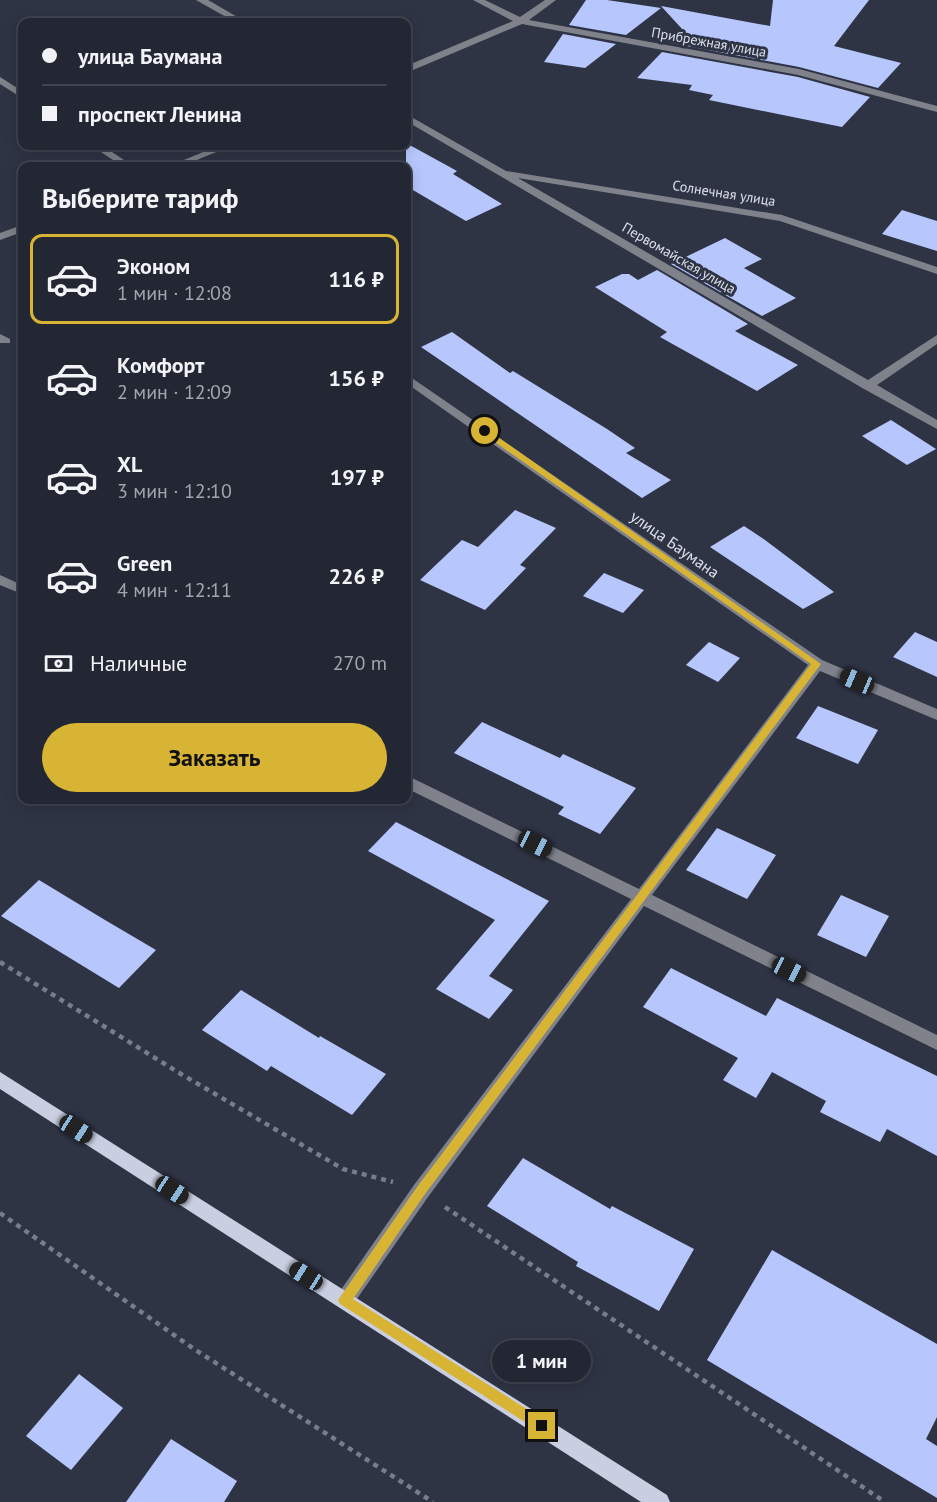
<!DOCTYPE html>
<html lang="ru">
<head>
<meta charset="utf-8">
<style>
  body { margin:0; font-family:"PT Sans",sans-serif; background:#2f3340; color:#f1f3f6; height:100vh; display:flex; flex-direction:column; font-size:22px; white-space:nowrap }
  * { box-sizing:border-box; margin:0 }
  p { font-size:20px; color:#a3a5ac }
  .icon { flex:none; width:33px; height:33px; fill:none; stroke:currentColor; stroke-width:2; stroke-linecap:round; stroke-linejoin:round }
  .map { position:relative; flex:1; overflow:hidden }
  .details { position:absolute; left:18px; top:162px; width:393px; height:642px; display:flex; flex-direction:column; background:#232734; border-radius:12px; box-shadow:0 3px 15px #0003,0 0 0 2px #40444f }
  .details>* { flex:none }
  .guide { position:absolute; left:18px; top:18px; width:393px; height:132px; border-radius:12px; box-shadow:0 3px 15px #0003,0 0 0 2px #40444f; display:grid; align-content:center; height:132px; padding:0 24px; background:#232734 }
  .end { position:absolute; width:27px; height:27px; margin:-14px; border:8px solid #d8b434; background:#111; box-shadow:0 0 0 3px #111 }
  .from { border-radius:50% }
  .bubble { position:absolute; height:42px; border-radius:21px; background:#232734; box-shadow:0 3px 15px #0003,0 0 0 2px #40444f; font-size:20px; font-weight:700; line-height:42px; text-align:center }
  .car { position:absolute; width:18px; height:36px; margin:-18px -9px; border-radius:8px; box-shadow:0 0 4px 2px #0007; background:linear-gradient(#222 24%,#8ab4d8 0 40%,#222 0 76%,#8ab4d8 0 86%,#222 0) }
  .guide b { display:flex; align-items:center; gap:21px; height:57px; font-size:22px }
  .guide b+b { border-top:2px solid #40444f }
  .guide i { width:15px; height:15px; background:#f1f3f6 }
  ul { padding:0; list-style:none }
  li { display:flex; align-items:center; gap:18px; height:90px; margin:0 12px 9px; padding:0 12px; border:3px solid transparent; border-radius:12px }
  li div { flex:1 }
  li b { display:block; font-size:22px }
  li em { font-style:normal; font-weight:700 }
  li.selected { border-color:#d8b434 }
  li>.icon { width:54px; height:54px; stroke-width:1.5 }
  h2 { padding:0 24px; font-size:27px; line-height:72px }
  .pay { display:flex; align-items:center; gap:15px; height:66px; padding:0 24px; font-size:22px }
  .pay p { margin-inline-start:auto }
  .primary-button { display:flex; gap:12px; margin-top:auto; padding:12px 24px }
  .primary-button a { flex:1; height:69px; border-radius:36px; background:#d8b434; color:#111; font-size:24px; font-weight:700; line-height:69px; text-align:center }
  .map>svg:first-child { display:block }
</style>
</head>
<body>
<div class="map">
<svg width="937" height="1502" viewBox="0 0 937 1502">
  <rect width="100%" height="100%" fill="#2f3445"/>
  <g fill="#b7c7fd">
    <polygon points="586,0 607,0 661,8 626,35 569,25"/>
    <polygon points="773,0 869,0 834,46 901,63 878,88 799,67 671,43 683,30 661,6 770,26"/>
    <polygon points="563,34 616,44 585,68 544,62"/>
    <polygon points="662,52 798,77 870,97 842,127 709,100 713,95 689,90 692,85 637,78"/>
    <polygon points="406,143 457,171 453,174 502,204 466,221 406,186"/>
    <polygon points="902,210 937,221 937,251 882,234"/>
    <polygon points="725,238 762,259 744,268 796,298 762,316 671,264"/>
    <polygon points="657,270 748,324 735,331 798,365 757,391 660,337 667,332 595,287 622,274 629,274 638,280"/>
    <polygon points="452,332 510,373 513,371 607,429 635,448 626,453 671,480 642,498 421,347"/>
    <polygon points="891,420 936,449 907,465 862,436"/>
    <polygon points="515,510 556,528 520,565 526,568 485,610 420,580 462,540 478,547"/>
    <polygon points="744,526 765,540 834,592 803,609 710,547"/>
    <polygon points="604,573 644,590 623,613 583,596"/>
    <polygon points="915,632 937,642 937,677 893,657"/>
    <polygon points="709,642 740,658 718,682 686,665"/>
    <polygon points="818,706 878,730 858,764 796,738"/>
    <polygon points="482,722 560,758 563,754 636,788 600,834 558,814 564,807 454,753"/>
    <polygon points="396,822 549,901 489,976 513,990 489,1019 436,989 495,920 368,851"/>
    <polygon points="717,828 776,855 747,899 686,870"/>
    <polygon points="39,880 105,920 156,950 119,988 1,916"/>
    <polygon points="841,895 889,916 866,957 817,935"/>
    <polygon points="671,968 766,1016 777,998 937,1076 937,1156 887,1129 880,1142 820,1112 826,1101 772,1072 756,1098 723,1080 738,1058 643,1007"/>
    <polygon points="241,990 319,1038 320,1036 386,1074 352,1115 271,1066 267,1071 202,1030"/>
    <polygon points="523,1158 610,1209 612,1206 694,1249 659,1311 576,1266 578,1262 487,1206"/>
    <polygon points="772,1250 937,1344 937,1417 926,1439 937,1446 937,1498 707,1360"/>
    <polygon points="79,1374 123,1408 71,1470 26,1436"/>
    <polygon points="171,1439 237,1481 224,1502 126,1502"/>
  </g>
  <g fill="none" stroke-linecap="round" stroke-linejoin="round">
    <g stroke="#787d8b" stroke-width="4.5" stroke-dasharray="5 5" stroke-linecap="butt">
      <polyline points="0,962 181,1074 343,1169 393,1182"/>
      <polyline points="445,1207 885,1502"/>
      <polyline points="0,1213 194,1349 433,1502"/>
    </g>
    <g fill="#7f828b" fill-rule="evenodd">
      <polygon points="196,0 208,0 246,22 235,22"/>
      <polygon points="473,0 485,0 520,17 545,0 556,0 529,20 799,69 937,106 937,112 798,75 522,24 406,73 406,66 513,21"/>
      <polygon points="0,77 22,91 22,98 0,84"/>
      <polygon points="406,114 506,171 782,215 937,267 937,274 780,221 518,178 868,380 937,335 937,344 877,385 937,420 937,429 864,389 406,121"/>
      <polygon points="92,146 103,146 133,166 122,166"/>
      <polygon points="218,146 231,146 182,166 169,166"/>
      <polygon points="22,225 22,232 0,240 0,233"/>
      <polygon points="0,334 10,339 10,343 0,343"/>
      <polygon points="406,374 822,660 937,709 937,720 820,671 652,895 937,1035 937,1050 644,906 428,1197 352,1306 345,1309 338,1306 335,1300 338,1294 414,1185 631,899 406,788 406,775 639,889 808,665 406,383"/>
      <polygon points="0,575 22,585 22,594 0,585"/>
    </g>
    <polygon fill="#c9cfe1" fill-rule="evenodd" points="0,1072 667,1495 670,1502 641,1502 0,1089"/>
  </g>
  <polygon fill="#d8b434" points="482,430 488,430 821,664 425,1194 353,1299 547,1422 549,1426 542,1433 340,1304 338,1300 417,1187 811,664 482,433"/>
  <g text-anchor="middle" stroke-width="6" stroke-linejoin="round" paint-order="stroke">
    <g font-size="14" fill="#dce0eb" stroke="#2f3445">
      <text transform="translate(709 42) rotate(10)" y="5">Прибрежная улица</text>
      <text transform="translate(724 193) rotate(9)" y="5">Солнечная улица</text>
      <text transform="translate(679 258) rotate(30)" y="5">Первомайская улица</text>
    </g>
    <g font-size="16" fill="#dce0eb" stroke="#2f3445">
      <text transform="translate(675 544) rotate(35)" y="6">улица Баумана</text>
    </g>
  </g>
</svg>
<i class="end from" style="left:485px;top:431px"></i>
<i class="end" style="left:542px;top:1426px"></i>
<div class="bubble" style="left:492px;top:1340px;width:99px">1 мин</div>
<i class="car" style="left:857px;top:681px;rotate:293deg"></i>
<i class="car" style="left:535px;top:844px;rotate:117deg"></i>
<i class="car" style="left:789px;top:970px;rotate:116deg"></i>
<i class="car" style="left:76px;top:1129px;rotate:123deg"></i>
<i class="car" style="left:172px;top:1190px;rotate:123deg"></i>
<i class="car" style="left:306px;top:1276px;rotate:302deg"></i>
<div class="guide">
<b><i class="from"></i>улица Баумана</b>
<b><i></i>проспект Ленина</b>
</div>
<section class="details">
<h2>Выберите тариф</h2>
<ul>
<li class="selected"><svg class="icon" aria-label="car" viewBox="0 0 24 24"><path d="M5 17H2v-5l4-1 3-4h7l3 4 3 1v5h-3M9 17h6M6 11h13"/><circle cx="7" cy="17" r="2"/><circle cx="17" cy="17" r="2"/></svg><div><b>Эконом</b><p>1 мин · 12:08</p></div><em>116 ₽</em></li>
<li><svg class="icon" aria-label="car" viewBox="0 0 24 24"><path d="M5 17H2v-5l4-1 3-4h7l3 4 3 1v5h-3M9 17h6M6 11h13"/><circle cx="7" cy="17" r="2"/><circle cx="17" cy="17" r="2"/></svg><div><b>Комфорт</b><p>2 мин · 12:09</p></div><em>156 ₽</em></li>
<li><svg class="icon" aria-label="car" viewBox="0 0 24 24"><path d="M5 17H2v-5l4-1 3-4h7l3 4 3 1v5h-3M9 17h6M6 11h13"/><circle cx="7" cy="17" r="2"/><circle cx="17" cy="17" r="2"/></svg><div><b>XL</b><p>3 мин · 12:10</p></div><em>197 ₽</em></li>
<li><svg class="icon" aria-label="car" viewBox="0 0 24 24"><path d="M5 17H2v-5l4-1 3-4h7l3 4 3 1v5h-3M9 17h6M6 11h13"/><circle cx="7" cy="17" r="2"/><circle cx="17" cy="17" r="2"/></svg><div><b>Green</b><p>4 мин · 12:11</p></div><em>226 ₽</em></li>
</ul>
<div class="pay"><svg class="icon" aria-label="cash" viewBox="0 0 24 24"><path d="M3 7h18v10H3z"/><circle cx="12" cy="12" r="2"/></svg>Наличные<p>270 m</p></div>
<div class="primary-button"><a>Заказать</a></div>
</section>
</div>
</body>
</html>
